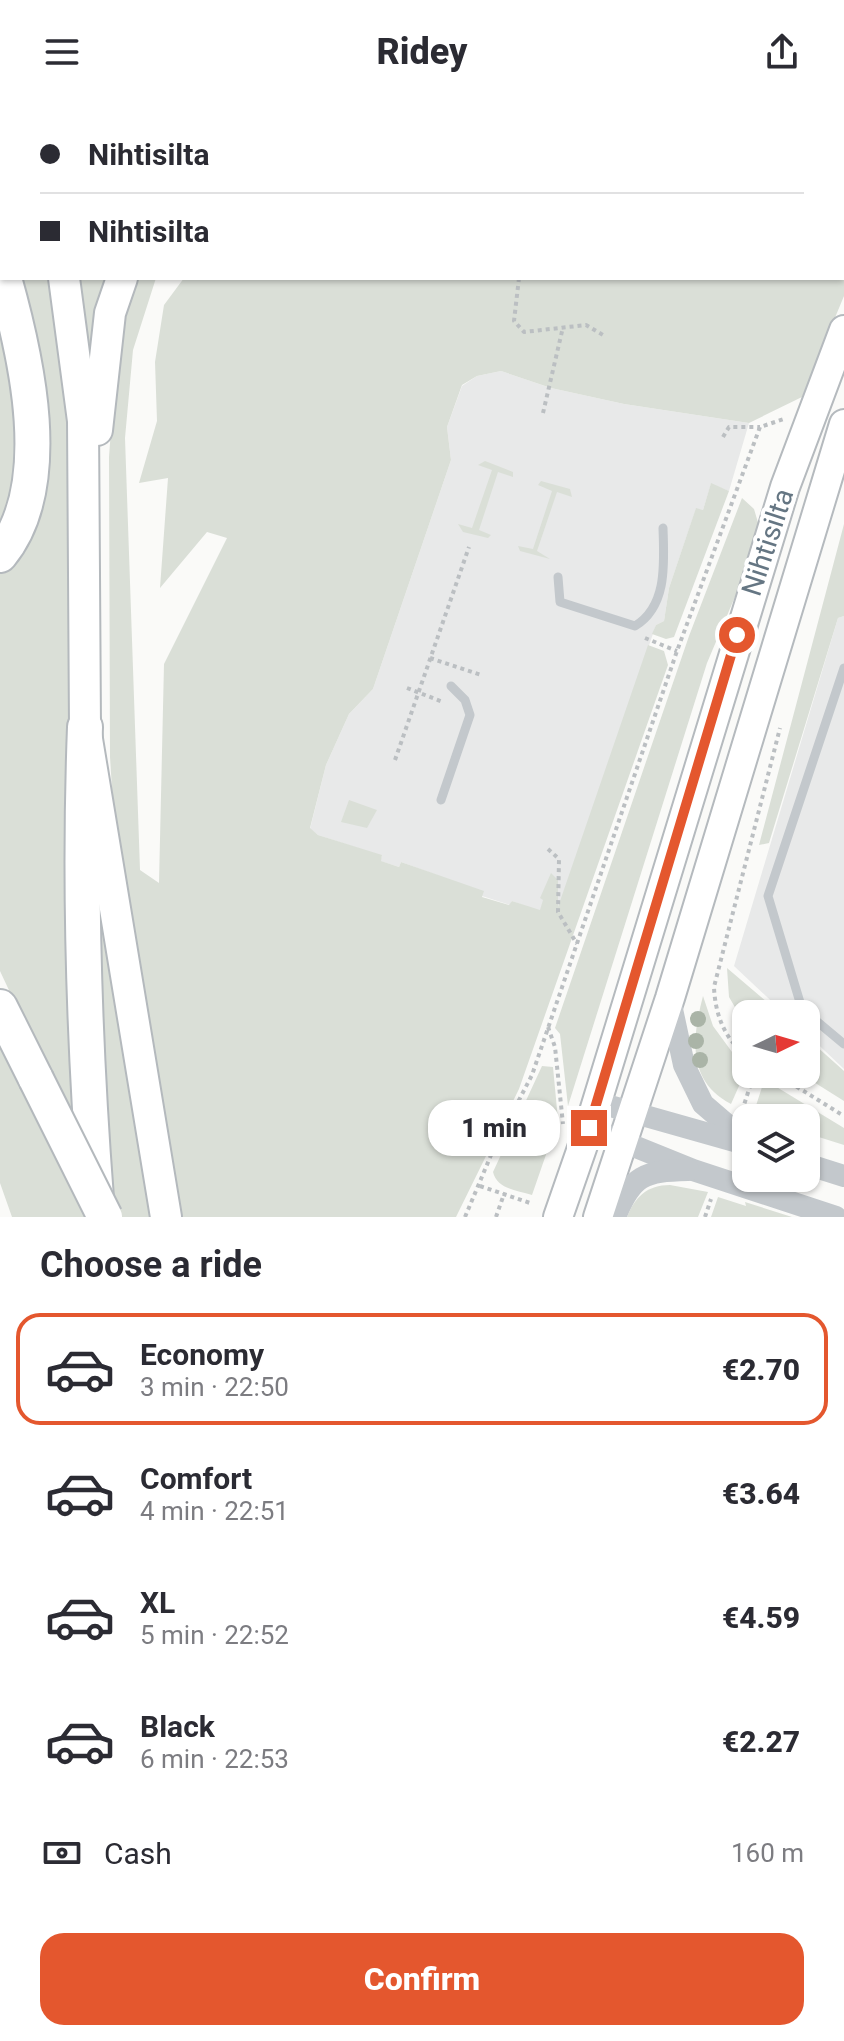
<!DOCTYPE html>
<html lang="en">
<head>
<meta charset="utf-8">
<style>
  body { margin:0; font-family:Roboto,sans-serif; background:#f7f7f7; color:#2b2b33; height:100vh; display:flex; flex-direction:column; font-size:30px; white-space:nowrap }
  * { box-sizing:border-box; margin:0 }
  p { font-size:26px; color:#7c7c81 }
  .icon { flex:none; width:44px; height:44px; fill:none; stroke:currentColor; stroke-width:2; stroke-linecap:round; stroke-linejoin:round }
  .map { position:relative; height:1113px; overflow:hidden }
  .drawer { display:flex; flex-direction:column; background:#fff; flex:1 }
  .drawer>* { flex:none }
  .top-card { position:absolute; left:0px; top:0px; width:844px; height:176px; box-shadow:0 2px 6px #0004; display:grid; align-content:center; height:176px; padding:0 40px; background:#fff }
  .needle { width:52px; rotate:85deg }
  .buttons { position:absolute; left:732px; top:896px; display:grid; gap:16px }
  .buttons a { display:grid; place-items:center; width:88px; height:88px; border-radius:16px; background:#fff; box-shadow:0 2px 6px #0004; font-size:40px }
  .end { position:absolute; width:36px; height:36px; margin:-18px; border:10px solid #e4572e; background:#fff; box-shadow:0 0 0 4px #fff }
  .from { border-radius:50% }
  .bubble { position:absolute; height:56px; border-radius:24px; background:#fff; box-shadow:0 2px 6px #0004; font-size:26px; font-weight:800; line-height:56px; text-align:center }
  .top-card b { display:flex; align-items:center; gap:28px; height:76px; font-size:30px }
  .top-card b+b { border-top:2px solid #e1e1e2 }
  .top-card i { width:20px; height:20px; background:#2b2b33 }
  ul { padding:0; list-style:none }
  li { display:flex; align-items:center; gap:24px; height:112px; margin:0 16px 12px; padding:0 24px; border:4px solid transparent; border-radius:24px }
  li div { flex:1 }
  li b { display:block; font-size:30px }
  li em { font-style:normal; font-weight:800 }
  li.current { border-color:#e4572e }
  li>.icon { width:72px; height:72px; stroke-width:1.5 }
  h2 { padding:0 40px; font-size:36px; line-height:96px }
  .pay { display:flex; align-items:center; gap:20px; height:88px; padding:0 40px; font-size:30px }
  .pay p { margin-inline-start:auto }
  .action { display:flex; gap:16px; margin-top:auto; padding:16px 40px }
  .action a { flex:1; height:92px; border-radius:24px; background:#e4572e; color:#fff; font-size:32px; font-weight:800; line-height:92px; text-align:center }
  header { display:flex; justify-content:space-between; align-items:center; height:104px; padding:0 40px; background:#fff; font-size:36px; font-weight:800 }
  .map>svg:first-child { display:block }
</style>
</head>
<body>
<header><svg class="icon" aria-label="menu" viewBox="0 0 24 24"><path d="M4 6h16M4 12h16M4 18h16"/></svg>Ridey<svg class="icon" aria-label="share" viewBox="0 0 24 24"><path d="M12 15V3M7 8l5-5 5 5M5 13v7h14v-7"/></svg></header>
<div class="map">
<svg width="844" height="1113" viewBox="0 0 844 1113">
  <rect width="100%" height="100%" fill="#fafaf8"/>
  <g fill="#e8e9e9">
    <polygon points="501,267 551,284 624,300 749,319 729,387 711,380 703,406 696,405 669,484 664,517 656,521 556,813 512,797 510,801 482,792 483,788 401,758 399,763 380,757 382,752 318,731 310,725 326,661 349,610 373,585 451,356 447,323 462,282 477,272"/>
    <polygon points="844,512 844,965 806,929 806,910 785,910 734,862 838,514"/>
  </g>
  <g fill="#dadfd7">
    <polygon points="29,0 298,0 23,1"/>
    <polygon points="371,0 844,0 844,192 802,293 749,319 624,300 551,284 501,267 477,272 462,281 447,323 451,356 373,585 349,610 326,661 310,724 318,731 382,751 381,757 399,763 401,758 484,787 482,793 509,801 512,797 540,806 543,796 540,794 551,769 558,776 558,803 648,541 664,547 668,561 519,985 456,1113 179,1113 116,749 110,653 109,353 117,243 134,174 156,174 133,246 125,334 140,766 159,779 164,560 227,434 207,428 160,484 168,374 139,379 157,317 155,258 164,201 184,174 842,174 842,2 365,2"/>
    <polygon points="10,174 56,174 70,256 77,994 86,1113 12,1113 0,1079 0,926 43,959 0,867 0,469 22,434"/>
    <polygon points="75,174 104,174 88,264"/>
    <polygon points="0,211 7,234 20,356 0,425"/>
    <polygon points="485,357 513,368 513,373 498,368 479,426 491,431 488,434 463,428 458,420 472,424 492,366 478,361"/>
    <polygon points="541,377 570,385 572,393 557,388 537,447 550,455 520,447 518,442 533,445 552,387 538,381"/>
    <polygon points="711,379 729,387 674,533 666,535 652,530 656,521 664,517 669,484 696,404 703,406"/>
    <polygon points="742,394 754,405 759,422 756,443 707,559 568,1002 560,930 555,924 689,532"/>
    <polygon points="844,420 844,512 838,514 769,739 759,741"/>
    <polygon points="349,696 377,706 367,724 341,718"/>
    <polygon points="97,774 157,1113 109,1113"/>
    <polygon points="727,864 781,910 746,910 746,922 729,893"/>
    <path d="M703 892 713 922 743 963V973L731 1000C687 977 692 934 703 892Z"/>
    <polygon points="806,933 844,967 844,997 801,970 806,970"/>
    <path d="M542 962 553 963 558 1016 532 1091C516 1086 497 1085 493 1068Z"/>
    <polygon points="770,979 844,1024 844,1041 806,1029 806,1014 753,1011 762,983"/>
    <path d="M670 1081 708 1088 698 1113H627C635 1093 647 1081 670 1081Z"/>
    <polygon points="718,1093 746,1102 745,1098 792,1113 711,1113"/>
  </g>
  <g fill="none" stroke-linecap="round" stroke-linejoin="round">
    <defs>
      <g id="primary">
        <polyline points="558,1113 589,1024 785,383 844,226"/>
        <polyline points="598,1113 670,894 844,320"/>
      </g>
      <g id="trunk">
        <polyline points="8,0 9,2"/>
        <polyline points="334,2 341,0"/>
        <polyline points="64,174 83,317 85,623 166,1113"/>
        <polyline points="97,326 110,209 122,174"/>
      </g>
      <g id="motorway">
        <path d="M0 451C57 382 26 252 4 174"/>
        <path d="M85 623C79 780 84 937 96 1094"/>
        <polyline points="0,903 36,975"/>
      </g>
    </defs>
    <use href="#primary" stroke="#b5babe" stroke-width="32"/>
    <use href="#trunk" stroke="#b4b9bd" stroke-width="34"/>
    <use href="#motorway" stroke="#b4b9bd" stroke-width="38"/>
    <g stroke="#bbbfc2" stroke-width="4" stroke-dasharray="4 4" stroke-linecap="butt">
      <polyline points="519,174 514,217 524,228 586,221 603,231"/>
      <polyline points="543,309 563,223"/>
      <polyline points="723,333 729,323 760,323"/>
      <polyline points="645,534 677,547"/>
      <polyline points="430,554 481,571"/>
      <polyline points="407,584 443,598"/>
      <polyline points="395,656 469,443"/>
      <polyline points="548,745 559,755 558,808 577,840"/>
      <polyline points="548,923 555,943 563,1020"/>
      <path d="M746 951C724 935 715 909 714 883L780 624"/>
      <polyline points="776,970 844,1012"/>
      <polyline points="742,1007 754,970"/>
      <polyline points="480,1082 530,1099"/>
      <polyline points="465,1113 494,1044 532,971 677,547 760,323 784,315"/>
      <polyline points="496,1113 504,1090"/>
      <polyline points="705,1113 711,1095"/>
    </g>
    <g stroke="#c3c8cc" stroke-width="9">
      <path d="M558 473 560 498 635 522C668 502 664 458 663 424"/>
      <polyline points="844,564 768,792 802,905 844,940"/>
      <polyline points="441,696 470,611 465,596 451,582"/>
    </g>
    <g stroke="#c3c8cc" stroke-width="22">
      <polyline points="670,896 684,961 703,1000 746,1037"/>
      <polyline points="596,998 741,1039"/>
      <polyline points="589,1024 693,1066 836,1113"/>
      <polyline points="806,1060 844,1072"/>
      <path d="M615 1113C632 1071 644 1067 688 1066"/>
    </g>
    <use href="#primary" stroke="#fff" stroke-width="28"/>
    <use href="#trunk" stroke="#fff" stroke-width="30"/>
    <use href="#motorway" stroke="#fff" stroke-width="34"/>
    <defs>
      <polyline id="motorway-bridge" points="36,975 105,1113"/>
    </defs>
    <use href="#motorway-bridge" stroke="#b4b9bd" stroke-width="38" stroke-linecap="butt"/>
    <use href="#motorway-bridge" stroke="#fff" stroke-width="34"/>
  </g>
  <g fill="#aab4a7">
    <circle cx="698" cy="915" r="8"/>
    <circle cx="696" cy="937" r="8"/>
    <circle cx="700" cy="956" r="8"/>
  </g>
  <g fill="none" stroke-linecap="round" stroke-linejoin="round">
    <polyline stroke="#e4572e" stroke-width="10" points="589,1024 737,531"/>
  </g>
  <g text-anchor="middle" stroke-width="8" stroke-linejoin="round" paint-order="stroke">
    <g font-size="28" fill="#657683" stroke="#fff">
      <text transform="translate(767 438) rotate(-72)" y="10">Nihtisilta</text>
    </g>
  </g>
</svg>
<div class="buttons">
<a><svg class="needle" viewBox="-14 -14 28 28"><path d="M0-13l5 13h-10z" fill="#e53935"/><path d="M0 13l5-13h-10z" fill="#7c7c81"/></svg></a>
<a><svg class="icon" aria-label="layers" viewBox="0 0 24 24"><path d="M12 4l9 5-9 5-9-5zM3 14l9 5 9-5"/></svg></a>
</div>
<i class="end from" style="left:737px;top:531px"></i>
<i class="end" style="left:589px;top:1024px"></i>
<div class="bubble" style="left:428px;top:996px;width:132px">1 min</div>
<div class="top-card">
<b><i class="from"></i>Nihtisilta</b>
<b><i></i>Nihtisilta</b>
</div>
</div>
<section class="drawer">
<h2>Choose a ride</h2>
<ul>
<li class="current"><svg class="icon" aria-label="car" viewBox="0 0 24 24"><path d="M5 17H2v-5l4-1 3-4h7l3 4 3 1v5h-3M9 17h6M6 11h13"/><circle cx="7" cy="17" r="2"/><circle cx="17" cy="17" r="2"/></svg><div><b>Economy</b><p>3 min · 22:50</p></div><em>€2.70</em></li>
<li><svg class="icon" aria-label="car" viewBox="0 0 24 24"><path d="M5 17H2v-5l4-1 3-4h7l3 4 3 1v5h-3M9 17h6M6 11h13"/><circle cx="7" cy="17" r="2"/><circle cx="17" cy="17" r="2"/></svg><div><b>Comfort</b><p>4 min · 22:51</p></div><em>€3.64</em></li>
<li><svg class="icon" aria-label="car" viewBox="0 0 24 24"><path d="M5 17H2v-5l4-1 3-4h7l3 4 3 1v5h-3M9 17h6M6 11h13"/><circle cx="7" cy="17" r="2"/><circle cx="17" cy="17" r="2"/></svg><div><b>XL</b><p>5 min · 22:52</p></div><em>€4.59</em></li>
<li><svg class="icon" aria-label="car" viewBox="0 0 24 24"><path d="M5 17H2v-5l4-1 3-4h7l3 4 3 1v5h-3M9 17h6M6 11h13"/><circle cx="7" cy="17" r="2"/><circle cx="17" cy="17" r="2"/></svg><div><b>Black</b><p>6 min · 22:53</p></div><em>€2.27</em></li>
</ul>
<div class="pay"><svg class="icon" aria-label="cash" viewBox="0 0 24 24"><path d="M3 7h18v10H3z"/><circle cx="12" cy="12" r="2"/></svg>Cash<p>160 m</p></div>
<div class="action"><a>Confirm</a></div>
</section>
</body>
</html>
